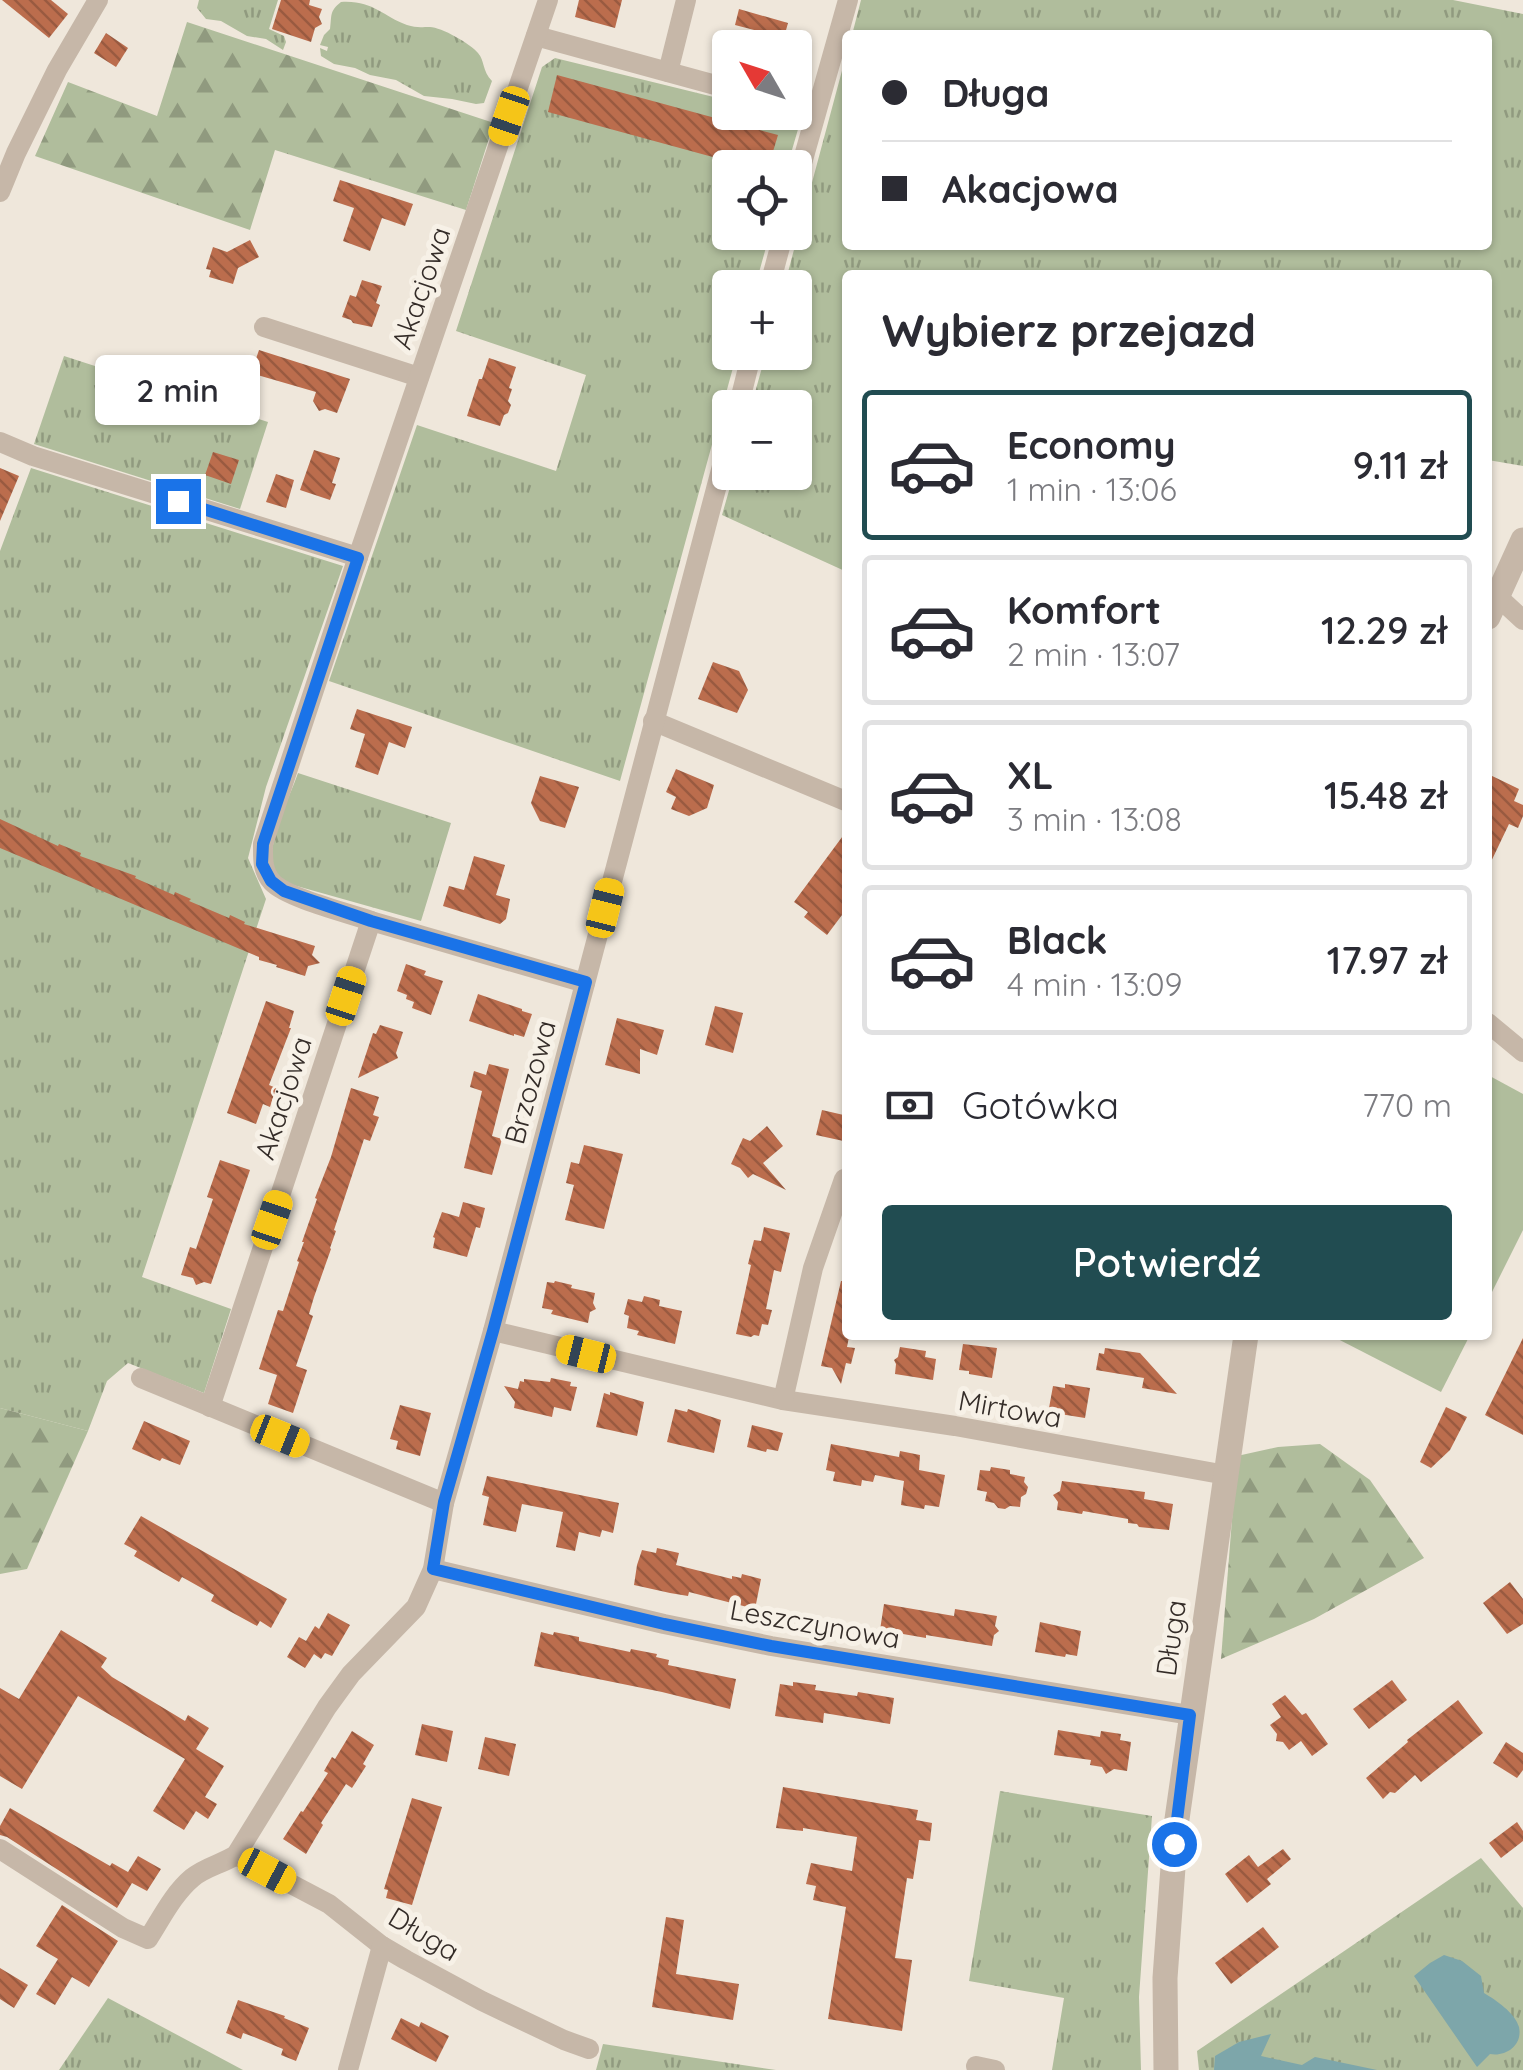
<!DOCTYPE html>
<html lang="pl">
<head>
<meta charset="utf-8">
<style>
  body { margin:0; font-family:Quicksand,sans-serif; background:#f2f2f3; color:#2b2b33; height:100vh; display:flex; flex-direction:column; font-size:38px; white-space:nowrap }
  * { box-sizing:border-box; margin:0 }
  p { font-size:32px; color:#7c7c81 }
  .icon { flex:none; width:55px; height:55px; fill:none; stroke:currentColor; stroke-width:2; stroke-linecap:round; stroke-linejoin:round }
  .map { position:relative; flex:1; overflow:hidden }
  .panel { position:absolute; left:842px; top:270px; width:650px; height:1070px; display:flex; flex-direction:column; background:#fff; border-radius:10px; box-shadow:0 2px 8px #0004 }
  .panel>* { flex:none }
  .hud { position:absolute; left:842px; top:30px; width:650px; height:220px; border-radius:10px; box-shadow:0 2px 8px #0004; display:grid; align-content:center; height:220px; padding:0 40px; background:#fff }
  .needle { width:65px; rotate:309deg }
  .tools { position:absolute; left:712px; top:30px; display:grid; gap:20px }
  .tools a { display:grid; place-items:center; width:100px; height:100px; border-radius:10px; background:#fff; box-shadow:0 2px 8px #0004; font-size:50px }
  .end { position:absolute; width:45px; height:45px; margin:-22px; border:12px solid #1a73e8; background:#fff; box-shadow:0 0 0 5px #fff }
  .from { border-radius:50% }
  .bubble { position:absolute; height:70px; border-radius:10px; background:#fff; box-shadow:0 2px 8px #0004; font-size:32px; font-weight:600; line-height:70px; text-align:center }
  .car { position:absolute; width:30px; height:60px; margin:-30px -15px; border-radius:12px; box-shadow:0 0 8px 2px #0007; background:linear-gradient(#f5c518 24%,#345 0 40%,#f5c518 0 76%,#345 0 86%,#f5c518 0) }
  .hud b { display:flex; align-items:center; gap:35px; height:95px; font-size:38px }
  .hud b+b { border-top:2px solid #e1e1e2 }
  .hud i { width:25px; height:25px; background:#2b2b33 }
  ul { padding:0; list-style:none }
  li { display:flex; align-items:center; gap:30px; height:150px; margin:0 20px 15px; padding:0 20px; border:5px solid #e1e1e2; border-radius:10px }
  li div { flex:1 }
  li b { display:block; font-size:38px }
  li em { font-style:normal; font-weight:600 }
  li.current { border-color:#214c51 }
  li>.icon { width:90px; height:90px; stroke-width:1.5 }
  h2 { padding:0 40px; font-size:45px; line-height:120px }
  .pay { display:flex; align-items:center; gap:25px; height:110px; padding:0 40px; font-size:38px }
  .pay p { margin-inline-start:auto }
  .primary-button { display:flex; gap:20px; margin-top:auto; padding:20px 40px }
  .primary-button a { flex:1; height:115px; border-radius:10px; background:#214c51; color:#fff; font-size:40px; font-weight:600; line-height:115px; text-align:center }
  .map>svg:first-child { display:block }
</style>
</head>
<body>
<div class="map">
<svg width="1523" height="2070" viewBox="0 0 1523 2070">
  <defs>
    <pattern id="grass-tufts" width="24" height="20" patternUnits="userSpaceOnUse" patternTransform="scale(2.5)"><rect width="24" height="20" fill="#b0bd9c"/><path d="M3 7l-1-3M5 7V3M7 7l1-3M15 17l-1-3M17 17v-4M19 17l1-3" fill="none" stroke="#909a7f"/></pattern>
    <pattern id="forest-firs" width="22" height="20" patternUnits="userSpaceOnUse" patternTransform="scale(2.5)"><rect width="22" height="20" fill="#b0bd9c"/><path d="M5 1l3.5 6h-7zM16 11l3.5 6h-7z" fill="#909a7f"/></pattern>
    <pattern id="building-back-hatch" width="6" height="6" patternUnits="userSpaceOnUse" patternTransform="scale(2.5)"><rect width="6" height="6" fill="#bb6d4d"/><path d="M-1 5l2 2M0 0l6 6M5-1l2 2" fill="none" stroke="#995a40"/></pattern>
  </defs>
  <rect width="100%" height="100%" fill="#efe7db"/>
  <g fill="url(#grass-tufts)">
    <polygon points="199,0 278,0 269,29 284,36 286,42 283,50 266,39 247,36 221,21 206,19 197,8"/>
    <polygon points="861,0 1453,0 1523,14 1523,466 1488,460 1488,275 848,275 847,572 722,515 734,473 795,472 795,408 751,407 766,353 795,352 795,288 784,287 847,52 848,245 1488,245 1488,35 852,35"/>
    <path d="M341 2C373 0 382 16 407 25 416 28 421 27 430 27 441 27 471 44 478 53 485 61 482 71 492 81L484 103 476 104 452 99 424 96 396 80 370 75 355 68 334 64 321 56 320 48 327 51 328 47 320 45 324 35 330 29C332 16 329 11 341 2Z"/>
    <polygon points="555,58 730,101 730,112 775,113 801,119 787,167 730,168 730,232 770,233 755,287 730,288 730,352 737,353 620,781 329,681 417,425 556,471 586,375 456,331 542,67"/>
    <polygon points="64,356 268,422 240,509 34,444"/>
    <polygon points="31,468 343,566 266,787 248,858 266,899 142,1277 231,1309 204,1393 128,1363 107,1381 88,1431 0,1408 0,551"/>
    <path d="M298 773 451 823 421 921 286 883C283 880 277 876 275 872 263 848 290 797 298 773Z"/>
    <polygon points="1000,1791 1152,1816 1139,1997 1141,2070 1052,2070 1064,1998 969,1981"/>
    <polygon points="1481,1858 1523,1908 1523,2070 1199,2070 1197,2051"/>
    <polygon points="108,1998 243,2070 59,2070"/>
    <polygon points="603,2044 776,2070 596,2070"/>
  </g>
  <g fill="url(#forest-firs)">
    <polygon points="187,22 494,123 466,210 275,150 250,230 35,156 68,82 157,116"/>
    <polygon points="0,1408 88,1431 27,1569 0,1574"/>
    <polygon points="1320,1444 1370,1480 1424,1558 1314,1619 1221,1659 1237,1456 1278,1447"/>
  </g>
  <g fill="#b0bd9c">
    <polygon points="1488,1075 1523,1094 1523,1230 1488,1300"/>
    <polygon points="1330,1335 1470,1335 1441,1392"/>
  </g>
  <g fill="#7da6aa">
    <path d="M1444 1955 1462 1961 1481 1976 1484 1993C1496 2000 1515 2013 1519 2027 1523 2046 1505 2057 1490 2054L1477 2067 1414 1976 1430 1963Z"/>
    <polygon points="1271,2034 1261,2056 1302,2065 1315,2057 1377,2070 1214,2070 1215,2056 1239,2042"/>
  </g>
  <g fill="url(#building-back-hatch)">
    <polygon points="2,0 51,0 68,14 49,38"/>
    <polygon points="281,0 310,0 309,5 322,9 319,17 322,24 315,28 311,42 272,29"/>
    <polygon points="579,0 622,0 615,28 575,17"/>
    <polygon points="739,9 788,23 781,48 754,48 758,31 735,25"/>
    <polygon points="106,33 128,48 116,67 94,53"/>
    <polygon points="557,75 778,135 768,168 753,168 548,112"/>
    <polygon points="340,180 413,204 405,226 382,218 370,251 343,241 354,208 333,201"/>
    <polygon points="250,240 259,257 238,268 233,284 209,277 211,270 206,269 213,247 227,252"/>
    <polygon points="362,280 382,286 376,303 380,305 372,327 353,323 351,320 342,317 350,295 356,297"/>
    <polygon points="259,350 350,379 337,413 325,409 319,411 313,401 316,392 251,373"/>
    <polygon points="489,358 516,367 509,388 512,389 508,401 511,405 508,413 504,415 500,426 467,416 479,379 482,379"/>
    <polygon points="314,450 340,458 332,483 336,484 330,500 300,490"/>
    <polygon points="213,452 239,460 231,484 205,475"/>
    <polygon points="0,468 19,476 0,521"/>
    <polygon points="276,474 294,480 286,508 266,502"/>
    <polygon points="713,662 739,671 748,690 737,713 698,699"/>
    <polygon points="357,709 412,727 405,748 389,742 378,775 355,767 365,734 350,729"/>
    <polygon points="676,769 714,785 707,808 689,816 671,809 676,797 666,792"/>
    <polygon points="1488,774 1519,789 1514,801 1523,805 1523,816 1518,828 1509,824 1488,868"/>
    <polygon points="540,776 579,787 565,828 540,821 531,803"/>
    <polygon points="0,819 58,846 59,844 81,853 80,856 136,876 135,878 174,895 175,892 191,899 189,901 229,918 230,915 245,922 244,924 315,946 312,955 320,963 308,966 305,976 276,967 277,965 259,960 259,957 0,848"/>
    <polygon points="848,829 848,907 827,935 804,917 808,912 794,902"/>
    <polygon points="474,856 505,865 496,895 510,899 506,919 500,924 443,906 449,886 464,890"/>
    <polygon points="406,964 426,971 424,975 443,981 431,1015 412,1008 414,1002 406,999 407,995 397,991"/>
    <polygon points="478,994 522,1009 522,1011 532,1014 524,1037 514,1034 514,1036 469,1021"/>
    <polygon points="266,1001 294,1011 289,1028 291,1028 269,1085 276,1088 270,1107 263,1104 256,1124 227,1113"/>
    <polygon points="715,1006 743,1013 733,1053 705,1045"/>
    <polygon points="617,1018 664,1030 657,1055 640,1049 640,1074 605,1065"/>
    <polygon points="380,1025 403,1032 396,1053 398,1058 358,1078 373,1033 376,1034"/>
    <polygon points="489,1064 509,1069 492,1136 502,1139 492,1175 464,1168 482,1091 470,1087 474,1071 486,1075"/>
    <polygon points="351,1088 379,1097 373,1115 379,1117 370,1141 364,1139 334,1230 336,1231 330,1248 331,1249 314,1297 309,1314 313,1316 296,1366 307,1370 293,1413 268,1404 277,1375 259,1369 278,1310 283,1311 299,1262 297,1261 304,1242 302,1242 317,1199 315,1198 331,1157"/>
    <polygon points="822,1110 848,1116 848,1142 816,1135"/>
    <polygon points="767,1126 783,1146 763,1163 786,1190 753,1174 748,1178 740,1168 731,1164 743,1138 750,1141"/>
    <polygon points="584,1145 623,1154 604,1229 565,1220 574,1185 566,1183 571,1162 579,1164"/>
    <polygon points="220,1160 250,1170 211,1284 204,1282 196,1285 193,1278 181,1275 190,1247 196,1249 213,1199 207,1197"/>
    <polygon points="463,1202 485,1208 480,1228 476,1227 467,1257 433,1248 435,1238 433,1237 442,1212 459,1217"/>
    <polygon points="764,1227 790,1233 781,1272 774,1270 766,1309 772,1310 768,1325 762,1324 759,1336 754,1335 751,1337 736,1334 751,1265 748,1264 754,1240 761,1241"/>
    <polygon points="555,1281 572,1285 571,1288 595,1293 593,1303 596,1309 590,1312 588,1323 551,1314 553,1310 542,1308 547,1282 554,1283"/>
    <polygon points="841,1281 848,1281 848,1336 849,1337 847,1347 855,1348 851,1364 846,1363 841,1384 832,1368 821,1366"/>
    <polygon points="644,1296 660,1300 659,1306 682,1311 675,1344 637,1335 639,1331 627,1328 629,1316 624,1314 628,1299 642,1302"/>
    <polygon points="1523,1338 1523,1435 1485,1415"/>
    <polygon points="963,1344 997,1348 992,1378 969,1374 969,1371 959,1370"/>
    <polygon points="900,1347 926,1351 925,1357 936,1359 933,1380 895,1374 896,1364 894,1360 898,1357"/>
    <polygon points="1105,1348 1140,1353 1177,1394 1142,1388 1144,1378 1096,1370 1099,1353 1104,1354"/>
    <polygon points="551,1378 571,1382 570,1386 577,1387 571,1411 554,1407 552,1417 514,1408 515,1402 504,1386 518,1389 520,1381 524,1382 524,1379 550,1382"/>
    <polygon points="1065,1384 1090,1388 1085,1418 1060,1414 1061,1411 1049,1408 1053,1386 1065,1388"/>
    <polygon points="610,1392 644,1402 637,1436 596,1427 604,1393 610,1395"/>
    <polygon points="400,1405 431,1413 420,1456 396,1449 398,1441 390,1439"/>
    <polygon points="1446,1407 1467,1417 1450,1450 1431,1468 1420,1462"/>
    <polygon points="675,1409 687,1412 688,1409 721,1420 714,1453 667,1442"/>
    <polygon points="144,1421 190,1441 180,1465 162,1458 160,1461 132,1449"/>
    <polygon points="752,1425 783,1433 778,1451 767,1449 766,1452 747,1447"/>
    <polygon points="831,1444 899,1457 900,1451 920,1455 919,1470 945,1475 939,1507 925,1505 924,1509 901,1505 904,1481 875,1475 873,1482 862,1480 861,1486 833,1481 835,1472 826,1470"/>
    <polygon points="991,1467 1010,1470 1010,1474 1025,1477 1024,1482 1028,1487 1026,1494 1021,1497 1020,1507 1010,1506 1005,1509 998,1508 994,1503 985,1501 987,1492 977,1490 980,1470 990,1471"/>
    <polygon points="487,1476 619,1503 613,1533 602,1530 600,1537 579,1532 575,1551 556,1547 563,1512 522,1504 516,1532 483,1525 489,1497 482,1495"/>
    <polygon points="1062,1481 1145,1492 1144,1499 1173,1504 1169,1530 1139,1527 1137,1524 1128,1523 1128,1519 1083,1511 1082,1514 1057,1510 1058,1502 1053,1495 1060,1491"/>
    <polygon points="141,1516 287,1599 271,1628 260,1621 257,1626 211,1601 214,1595 182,1577 179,1582 134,1556 137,1551 124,1544"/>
    <polygon points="657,1548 679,1553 676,1565 732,1579 732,1576 741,1578 742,1574 761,1579 755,1609 689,1592 688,1596 670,1593 634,1585 637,1565 642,1550 656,1553"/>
    <polygon points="1510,1582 1523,1599 1523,1624 1507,1634 1483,1603"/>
    <polygon points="884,1604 954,1616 955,1609 997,1616 995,1626 999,1631 994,1635 992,1646 926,1635 926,1638 880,1630"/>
    <polygon points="328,1613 350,1625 332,1656 325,1653 321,1659 314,1654 305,1668 287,1657 299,1637 306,1641 315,1626 319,1629"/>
    <polygon points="1040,1622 1081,1631 1077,1656 1066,1654 1065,1657 1035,1652"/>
    <polygon points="61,1630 107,1658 101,1667 112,1677 185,1721 188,1715 209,1728 196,1749 224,1766 205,1797 217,1804 208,1819 196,1811 184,1830 153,1811 185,1759 78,1696 22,1789 0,1776 0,1688 19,1699"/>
    <polygon points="541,1632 553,1635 554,1632 579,1637 579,1641 630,1652 631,1649 657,1654 656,1657 669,1660 668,1665 736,1679 730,1709 662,1692 534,1666"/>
    <polygon points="1392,1680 1407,1700 1369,1729 1353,1709"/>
    <polygon points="793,1682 816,1685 815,1690 857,1696 858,1692 894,1698 890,1724 824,1713 823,1723 775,1716 780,1684 793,1686"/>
    <polygon points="1285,1695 1302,1715 1306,1713 1328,1744 1312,1756 1301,1741 1289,1750 1283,1742 1276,1741 1277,1734 1270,1725 1281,1717 1272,1704"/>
    <polygon points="1458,1700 1483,1733 1421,1782 1415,1775 1395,1793 1390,1792 1383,1799 1366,1778 1408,1742 1407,1740"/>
    <polygon points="422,1724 453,1731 447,1762 415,1755"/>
    <polygon points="1058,1730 1100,1737 1101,1731 1121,1734 1120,1740 1131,1742 1127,1771 1114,1769 1106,1774 1102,1767 1090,1765 1091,1760 1054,1755"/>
    <polygon points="352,1731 374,1745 363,1764 366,1766 352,1788 346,1784 321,1823 323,1825 306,1854 283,1839 301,1811 303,1812 328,1773 324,1771 332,1757 335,1759"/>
    <polygon points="485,1737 516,1744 509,1776 478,1769"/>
    <polygon points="1506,1742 1523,1753 1523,1770 1517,1778 1493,1763"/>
    <polygon points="783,1787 918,1810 916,1820 932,1823 930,1841 919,1840 913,1879 907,1878 895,1958 912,1960 902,2031 828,2019 846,1907 813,1900 816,1886 806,1884 811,1863 852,1871 857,1837 803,1828 803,1831 776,1828"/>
    <polygon points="412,1798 442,1807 412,1905 386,1898 388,1890 384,1889"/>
    <polygon points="10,1808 110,1866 112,1863 128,1872 138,1856 161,1869 147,1891 132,1883 117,1908 7,1837 0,1835 0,1826"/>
    <polygon points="1517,1822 1523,1831 1523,1841 1501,1858 1489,1843"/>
    <polygon points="1283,1849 1291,1859 1267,1879 1271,1884 1247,1903 1225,1874 1249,1855 1258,1867"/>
    <polygon points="62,1905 118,1941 89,1987 72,1977 55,2005 36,1994 58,1959 36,1946"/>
    <polygon points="666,1917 684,1920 676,1974 739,1984 733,2020 652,2007"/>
    <polygon points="1263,1927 1279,1947 1231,1984 1215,1963"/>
    <polygon points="0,1968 28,1985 14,2008 0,1999"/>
    <polygon points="238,2000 285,2016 284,2018 309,2028 296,2061 281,2055 283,2049 254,2037 243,2033 241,2039 226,2033"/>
    <polygon points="401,2018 419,2027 421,2022 449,2036 436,2062 391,2039"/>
  </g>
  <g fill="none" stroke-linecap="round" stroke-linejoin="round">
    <g stroke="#c6b7a8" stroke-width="20">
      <polyline points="536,36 730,89"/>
      <polyline points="668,72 686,0"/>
      <polyline points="795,188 848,0"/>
      <polyline points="0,192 16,153 57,70 98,0"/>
      <polyline points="769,288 784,232"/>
      <polyline points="264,327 419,377"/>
      <polyline points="738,408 752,352"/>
      <polyline points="0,442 33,456 358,557"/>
      <polyline points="1497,596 1523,620"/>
      <polyline points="653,721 848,802"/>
      <path d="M371 921C348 913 287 898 272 882 262 871 263 858 263 844L358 557 548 0"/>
      <polyline points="1488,1023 1523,1052"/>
      <polyline points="493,1331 783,1400 955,1426 1226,1475"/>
      <polyline points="141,1378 444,1503"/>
      <polyline points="783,1400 813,1268 844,1179"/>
      <polyline points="210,1407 371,921 585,983"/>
      <polyline points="433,1569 664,1624 771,1646 1190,1715"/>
      <path d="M0 1849 123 1928 148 1939C161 1919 173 1894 192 1878 205 1867 222 1864 236 1855L327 1707 351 1674 416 1607 433 1569 444 1503 493 1331 730 436"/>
      <polyline points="236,1855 329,1904 382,1946 406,1960 482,2001 564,2040 589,2049"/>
      <polyline points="976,2066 995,2070"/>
      <polyline points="348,2070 382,1946"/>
    </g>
    <g stroke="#c6b7a8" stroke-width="25">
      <polyline points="1488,617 1523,540"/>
      <polyline points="1166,2070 1165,1978 1176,1826 1246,1335"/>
    </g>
  </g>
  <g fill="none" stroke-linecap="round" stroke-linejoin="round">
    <polyline stroke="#1a73e8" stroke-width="12" points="178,501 358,558 263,844 262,864 271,881 284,891 371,921 586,982 493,1331 444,1502 433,1569 664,1624 771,1646 1190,1715 1174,1844"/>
  </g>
  <g text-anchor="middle" stroke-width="10" stroke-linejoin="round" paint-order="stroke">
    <g font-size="28" fill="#342c28" stroke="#f7f1e7">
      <text transform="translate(421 288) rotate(-71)" y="10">Akacjowa</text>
      <text transform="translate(530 1082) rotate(-75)" y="10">Brzozowa</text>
      <text transform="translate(283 1098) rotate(-72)" y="10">Akacjowa</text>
      <text transform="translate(1010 1409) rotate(10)" y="10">Mirtowa</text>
      <text transform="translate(815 1624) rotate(10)" y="10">Leszczynowa</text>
      <text transform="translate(1171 1638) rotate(-82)" y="10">Długa</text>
      <text transform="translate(424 1934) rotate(31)" y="10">Długa</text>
    </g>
  </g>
</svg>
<div class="tools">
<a><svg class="needle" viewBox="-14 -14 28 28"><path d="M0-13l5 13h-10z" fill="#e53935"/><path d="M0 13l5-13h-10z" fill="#7c7c81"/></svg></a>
<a><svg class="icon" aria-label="locate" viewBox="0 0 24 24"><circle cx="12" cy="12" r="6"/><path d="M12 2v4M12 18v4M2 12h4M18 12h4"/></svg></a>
<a>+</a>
<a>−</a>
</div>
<i class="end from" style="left:1174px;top:1844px"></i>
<i class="end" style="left:178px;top:501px"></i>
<div class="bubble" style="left:95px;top:355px;width:165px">2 min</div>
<i class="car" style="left:509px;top:116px;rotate:199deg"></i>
<i class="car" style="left:605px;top:908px;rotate:14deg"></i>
<i class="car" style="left:346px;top:996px;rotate:18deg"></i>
<i class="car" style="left:272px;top:1220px;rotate:19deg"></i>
<i class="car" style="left:586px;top:1354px;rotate:284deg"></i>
<i class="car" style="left:280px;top:1436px;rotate:112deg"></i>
<i class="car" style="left:267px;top:1871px;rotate:118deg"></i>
<div class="hud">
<b><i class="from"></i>Długa</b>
<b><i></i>Akacjowa</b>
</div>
<section class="panel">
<h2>Wybierz przejazd</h2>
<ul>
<li class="current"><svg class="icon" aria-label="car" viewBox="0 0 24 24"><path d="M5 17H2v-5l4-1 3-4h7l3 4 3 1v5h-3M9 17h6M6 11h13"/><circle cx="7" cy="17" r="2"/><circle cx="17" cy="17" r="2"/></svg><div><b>Economy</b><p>1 min · 13:06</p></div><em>9.11 zł</em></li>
<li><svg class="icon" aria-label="car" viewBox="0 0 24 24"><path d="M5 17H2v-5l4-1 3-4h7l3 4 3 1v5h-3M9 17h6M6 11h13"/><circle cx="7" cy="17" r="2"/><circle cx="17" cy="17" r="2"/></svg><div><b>Komfort</b><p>2 min · 13:07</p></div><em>12.29 zł</em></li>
<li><svg class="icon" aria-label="car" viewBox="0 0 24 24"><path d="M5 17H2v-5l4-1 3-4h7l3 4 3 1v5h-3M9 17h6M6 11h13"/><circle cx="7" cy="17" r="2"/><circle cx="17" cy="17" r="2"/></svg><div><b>XL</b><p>3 min · 13:08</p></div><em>15.48 zł</em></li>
<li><svg class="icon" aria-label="car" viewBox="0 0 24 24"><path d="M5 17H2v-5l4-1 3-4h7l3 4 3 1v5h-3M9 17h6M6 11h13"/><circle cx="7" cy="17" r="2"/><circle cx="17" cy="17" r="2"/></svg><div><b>Black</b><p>4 min · 13:09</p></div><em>17.97 zł</em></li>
</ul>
<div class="pay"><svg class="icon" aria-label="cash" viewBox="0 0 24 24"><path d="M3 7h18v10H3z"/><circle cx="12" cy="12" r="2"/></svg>Gotówka<p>770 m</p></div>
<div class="primary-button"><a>Potwierdź</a></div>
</section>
</div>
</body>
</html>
